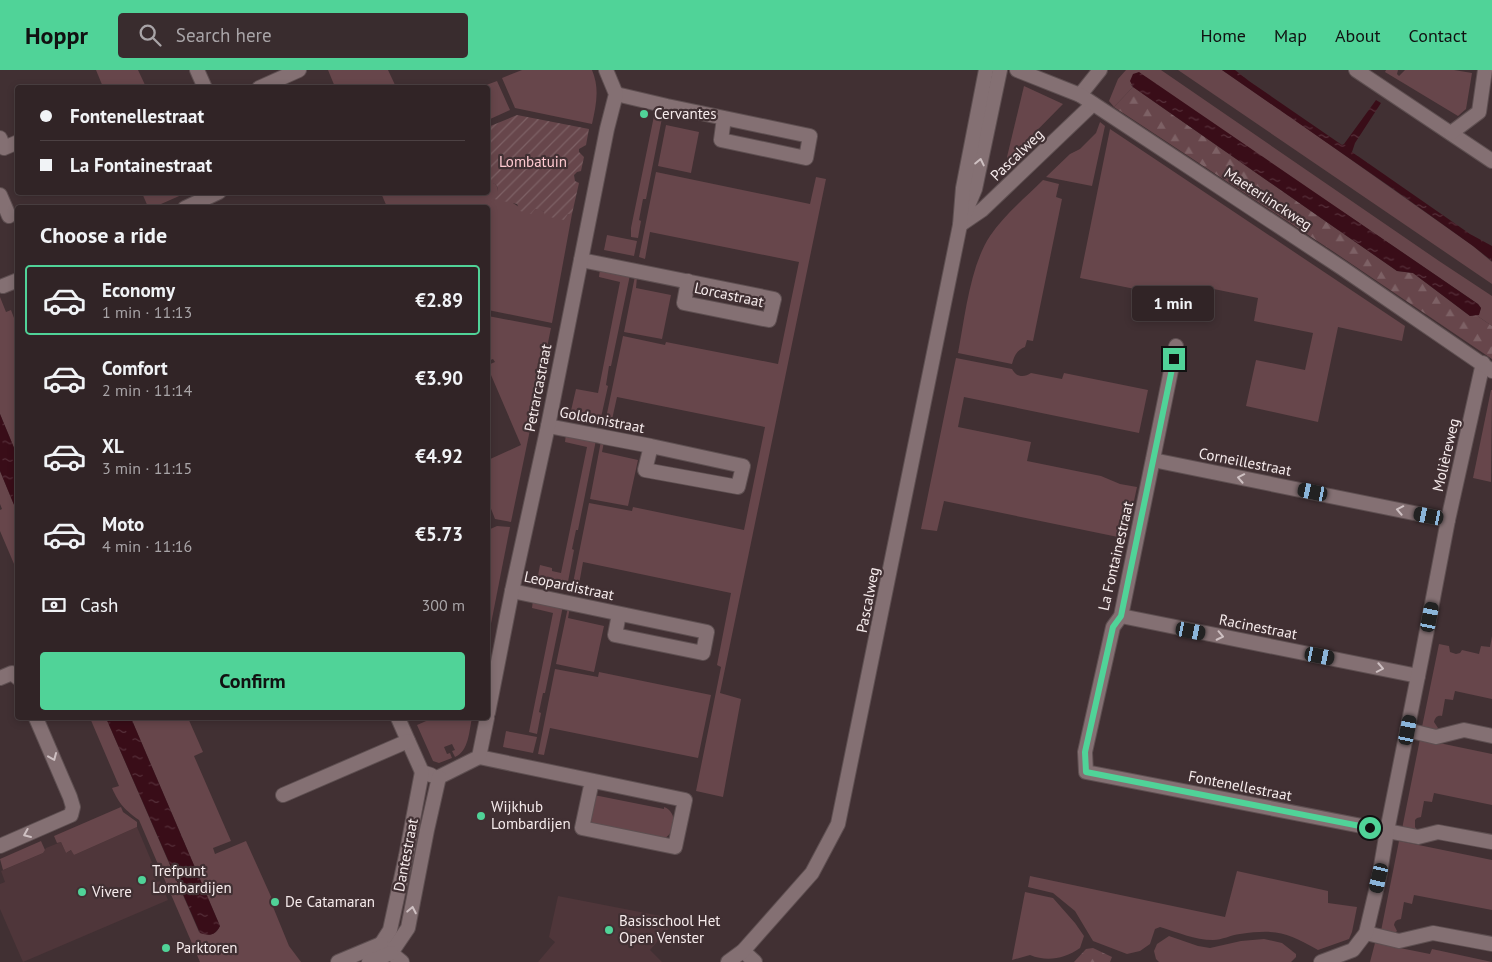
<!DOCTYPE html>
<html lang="en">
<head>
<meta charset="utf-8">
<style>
  body { margin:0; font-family:"PT Sans",sans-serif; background:#392c2e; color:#f1f3f6; height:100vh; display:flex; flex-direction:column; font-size:19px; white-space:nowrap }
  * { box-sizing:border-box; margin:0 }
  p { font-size:16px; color:#a8a4a7 }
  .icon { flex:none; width:28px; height:28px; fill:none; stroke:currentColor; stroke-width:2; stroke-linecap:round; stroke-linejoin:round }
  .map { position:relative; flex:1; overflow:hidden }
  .side { position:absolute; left:15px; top:135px; width:475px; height:515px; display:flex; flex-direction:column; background:#312426; border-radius:5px; box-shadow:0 2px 8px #0003,0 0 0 1px #4c4143 }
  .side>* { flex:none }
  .guide { position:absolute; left:15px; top:15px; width:475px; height:110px; border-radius:5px; box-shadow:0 2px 8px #0003,0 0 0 1px #4c4143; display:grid; align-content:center; height:110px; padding:0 25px; background:#312426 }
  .end { position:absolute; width:22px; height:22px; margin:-11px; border:6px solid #50d398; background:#111; box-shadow:0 0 0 2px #111 }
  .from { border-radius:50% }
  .bubble { position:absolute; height:35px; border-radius:5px; background:#312426; box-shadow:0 2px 8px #0003,0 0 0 1px #4c4143; font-size:16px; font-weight:700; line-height:35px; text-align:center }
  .car { position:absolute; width:15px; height:30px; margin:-15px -8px; border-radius:6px; box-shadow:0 0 4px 1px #0007; background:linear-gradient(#222 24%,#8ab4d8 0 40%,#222 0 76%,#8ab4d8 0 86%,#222 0) }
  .guide b { display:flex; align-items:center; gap:18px; height:48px; font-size:19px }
  .guide b+b { border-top:1px solid #4c4143 }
  .guide i { width:12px; height:12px; background:#f1f3f6 }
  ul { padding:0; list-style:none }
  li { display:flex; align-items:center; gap:15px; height:70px; margin:0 10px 8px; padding:0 15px; border:2px solid transparent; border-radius:5px }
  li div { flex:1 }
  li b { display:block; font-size:19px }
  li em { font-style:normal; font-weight:700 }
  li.on { border-color:#50d398 }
  li>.icon { width:45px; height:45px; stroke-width:1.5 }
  h2 { padding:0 25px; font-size:22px; line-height:60px }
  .pay { display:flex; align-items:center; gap:12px; height:55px; padding:0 25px; font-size:19px }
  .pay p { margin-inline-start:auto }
  .cta { display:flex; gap:10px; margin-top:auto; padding:10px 25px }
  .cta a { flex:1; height:58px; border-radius:5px; background:#50d398; color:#111; font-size:20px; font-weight:700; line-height:58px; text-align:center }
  header { display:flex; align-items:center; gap:30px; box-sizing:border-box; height:70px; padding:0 25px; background:#50d398; color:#111 }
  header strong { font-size:24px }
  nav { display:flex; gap:28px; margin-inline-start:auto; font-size:18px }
  .search { width:350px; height:45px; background:#392c2e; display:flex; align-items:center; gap:12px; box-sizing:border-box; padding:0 18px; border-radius:5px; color:#a8a4a7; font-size:19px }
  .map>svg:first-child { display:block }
</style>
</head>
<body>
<header>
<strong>Hoppr</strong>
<div class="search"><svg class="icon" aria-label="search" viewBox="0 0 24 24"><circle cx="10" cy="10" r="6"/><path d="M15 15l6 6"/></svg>Search here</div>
<nav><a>Home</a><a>Map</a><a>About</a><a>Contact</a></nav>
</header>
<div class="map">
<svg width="1492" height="892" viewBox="0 0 1492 892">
  <defs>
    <pattern id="forest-firs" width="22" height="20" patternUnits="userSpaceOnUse" patternTransform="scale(1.25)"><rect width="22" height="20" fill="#67464b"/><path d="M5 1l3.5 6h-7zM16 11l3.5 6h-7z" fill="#7d6165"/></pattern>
    <pattern id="garden-furrows" width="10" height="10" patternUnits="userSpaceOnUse" patternTransform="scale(1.25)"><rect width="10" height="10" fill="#67464b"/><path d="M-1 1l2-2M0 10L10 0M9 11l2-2" fill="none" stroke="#7d6165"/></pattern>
    <pattern id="water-ripples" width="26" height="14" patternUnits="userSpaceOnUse" patternTransform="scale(1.25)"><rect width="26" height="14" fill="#390d18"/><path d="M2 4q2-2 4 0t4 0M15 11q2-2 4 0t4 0" fill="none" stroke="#56303a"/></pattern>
  </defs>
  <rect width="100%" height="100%" fill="#413033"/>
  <g fill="#4f363a">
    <polygon points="137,757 156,802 153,804 157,812 160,811 168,830 23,892 0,839 0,814 5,812 1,801 43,783 46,778 61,772 66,783 72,780 74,785"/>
    <polygon points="558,826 671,848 675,851 650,880 662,892 538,892 555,872 549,867"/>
  </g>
  <g fill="#67464b">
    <polygon points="96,0 138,0 146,17 103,17"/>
    <polygon points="328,0 388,0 396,17 335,17"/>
    <path d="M522 0H592C600 19 596 35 592 54L515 38 502 8Z"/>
    <polygon points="1126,0 1161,0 1439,191 1492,226 1492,256 1476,245 1479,244 1481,238 1478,234 1346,144 1130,14 1133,17 1114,37 1109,31 1118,9"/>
    <polygon points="1178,0 1222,0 1302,55 1473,176 1492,192 1492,214"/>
    <polygon points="1386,0 1398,0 1397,4 1399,6 1405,0 1454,0 1472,3 1466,39 1458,46 1385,2"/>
    <polygon points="497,11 510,40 488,50 488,18 481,17"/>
    <polygon points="1024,16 1063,34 1008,90 1007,87"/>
    <polygon points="654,46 662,48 646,129 643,129 639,150 641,151 638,168 631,167 631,158"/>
    <polygon points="1100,52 1105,56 1092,116 1046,107 1070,84 1080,79 1096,63"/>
    <polygon points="666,55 699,62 691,103 658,96"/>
    <polygon points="1110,59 1405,256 1402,271 1338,257 1318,352 1246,336 1256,290 1305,300 1313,263 1254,251 1258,228 1194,215 1190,230 1080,208"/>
    <polygon points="656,102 810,134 816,107 826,109 720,623 741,629 723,727 696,721 721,597 717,595 731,523 583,492 578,520 572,518 589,433 632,441 633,437 744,460 765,357 617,327 611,354 605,353 623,266 665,275 666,272 778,294 799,192 650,162 645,189 639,187"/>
    <path d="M488 109 489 113C496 112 498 116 498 123L519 137 539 138 544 142 566 146 568 144H572L552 253 488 240V138L387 137 381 123 488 122Z"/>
    <path d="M1043 110 1059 114 1056 127 1062 129 1033 271 1027 270 1025 277C1017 280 1014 286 1012 294L958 283C965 247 970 196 990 166 1004 145 1025 128 1043 110Z"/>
    <polygon points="142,123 186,123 152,138 148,137"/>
    <polygon points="607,165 637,171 634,186 604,180"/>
    <polygon points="600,199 630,205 611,296 609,296 606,315 608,316 600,352 570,345 576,319 598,323 620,212 599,207"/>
    <polygon points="635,206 637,207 636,218 671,225 662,269 624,262"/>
    <polygon points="0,227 6,242 11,240 17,256 17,385 0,344"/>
    <polygon points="488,246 551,258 511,452 495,449 488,431 488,390 521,375 488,298 488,295 495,292 493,289 488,291"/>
    <path d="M956 288 1012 299C1016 307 1024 308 1031 303L1062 309 1064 303 1148 320 1139 363 964 327 958 357 1031 372 1027 391 1101 406 1120 414 1137 417 1124 477 1117 476 1118 467 944 431 937 461 921 459Z"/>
    <polygon points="1491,320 1492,320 1491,412 1473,408"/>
    <polygon points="566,364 596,370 578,460 576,460 572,479 574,480 567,517 537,511 540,495 552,498 552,501 561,503 587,377 565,372"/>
    <polygon points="601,371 604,372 602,382 638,390 628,436 590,429"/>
    <polygon points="0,401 17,442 17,501 0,461 0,440 2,439 0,434"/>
    <polygon points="497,456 510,457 488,569 488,460"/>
    <polygon points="533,530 563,536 545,623 543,623 539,642 541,643 537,664 529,662 553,543 532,538"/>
    <polygon points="568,537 570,537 568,548 604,556 594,602 556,594"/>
    <path d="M1492 566V629L1455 621 1453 630 1445 629 1442 646C1437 645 1435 648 1434 652L1438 658 1436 660 1422 657 1439 574 1449 576 1450 582 1456 584 1460 583 1462 580 1479 584 1481 576 1490 577Z"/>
    <polygon points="555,599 598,607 599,602 711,625 698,688 550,658 544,685 538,684"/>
    <path d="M90 648H106L199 862C209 866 215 866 220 856L131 648H188L203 682 194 686 231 771 213 778 215 784 246 771 273 831 271 832 289 876 301 892H200L139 750C125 740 119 734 112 718L119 716Z"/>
    <path d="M433 648H472C469 661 469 681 455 687L452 681 455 680 452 674 444 677 447 684 450 683 452 688 439 693 433 691 417 655Z"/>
    <polygon points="506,661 537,667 533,683 503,677"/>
    <polygon points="1420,669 1492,684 1492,735 1434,723 1432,732 1424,731 1421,747 1417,748 1415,750 1415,757 1417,760 1415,761 1402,759"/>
    <path d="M594 725 664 739V737C678 742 676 762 664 769L593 754 590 750Z"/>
    <polygon points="121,737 123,742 137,752 137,757 74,785 71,780 66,783 61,772 57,773 54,766"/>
    <polygon points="41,771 45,780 43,783 3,800 0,789"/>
    <path d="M1399 771 1492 790V840L1414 825 1412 834 1404 832 1401 849C1396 850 1395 851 1394 855L1397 861 1394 864 1381 861Z"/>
    <path d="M1237 801 1328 821V833L1357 837 1352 862 1349 869 1318 880C1287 862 1275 859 1240 864 1231 865 1222 870 1213 870 1195 870 1177 862 1160 857L1155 859 1150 874 1140 881 1127 884 1093 871 1075 841 1053 823 1028 817 1030 806 1225 847Z"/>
    <path d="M1025 822 1053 828 1075 853 1084 866 1080 878C1064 889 1047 892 1030 885L1012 890Z"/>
    <polygon points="1169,866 1198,876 1210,878 1241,871 1264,869 1282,873 1296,884 1296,887 1291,892 1159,892 1156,889 1154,881 1157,874"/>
    <polygon points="1375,873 1430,884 1432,879 1492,892 1370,892"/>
  </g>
  <g fill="url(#forest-firs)">
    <polygon points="1133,17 1397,201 1413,203 1470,246 1476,245 1492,256 1492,289 1334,182 1114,37"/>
    <polygon points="1093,878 1112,887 1110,892 1074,892 1086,879"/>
  </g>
  <path fill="url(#garden-furrows)" d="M517 45 589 59 586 75 579 79V82L584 87 581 101 577 102 574 105 575 111 579 113 572 144H568L564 150 545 146 544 142 539 139H535L531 144 520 141 517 134 494 129V127C500 121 499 112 489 113L488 109V57Z"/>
  <g fill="url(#water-ripples)">
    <polygon points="1222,0 1235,0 1249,11 1342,75 1344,74 1376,30 1381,33 1355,73 1352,82 1470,164 1492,176 1492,191 1473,176 1392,118"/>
    <polygon points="1139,2 1478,234 1481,238 1479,245 1470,246 1413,203 1397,201 1133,17 1130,11 1133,4"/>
    <polygon points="0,344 17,385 17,442 0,401"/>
    <path d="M106 648H131L220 856C215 866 209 866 200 863Z"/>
  </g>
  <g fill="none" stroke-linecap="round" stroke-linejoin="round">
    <defs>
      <g id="minor">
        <polyline points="197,0 205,18"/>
        <polyline points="1356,0 1492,91"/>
        <polyline points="259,18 299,0"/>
        <path d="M616 24 667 36 672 37C718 47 764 56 810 66L806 88 721 70 724 48"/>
        <polyline points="1080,25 1100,0"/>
        <polyline points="1451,63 1479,42 1485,0"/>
        <polyline points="0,68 4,78 18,72"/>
        <polyline points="0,125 9,146"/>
        <polyline points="185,138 219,122"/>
        <polyline points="960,155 982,140 1093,34"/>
        <polyline points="581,190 774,229 769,250 684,233 688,211"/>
        <polyline points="3,216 18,210"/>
        <polyline points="1176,276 1121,546 1113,557 1085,682 1086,702 1418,767 1438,762 1492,772"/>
        <polyline points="548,356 600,366 604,367 651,376 743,396 738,417 645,400 651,376"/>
        <polyline points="1153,390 1448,450"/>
        <polyline points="512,521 707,562 703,583 615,565 619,544"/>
        <polyline points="1121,546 1418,606"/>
        <polyline points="0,608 12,603 18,608"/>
        <polyline points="488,643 512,521 548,356 607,59 616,24 606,0"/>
        <polyline points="398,648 422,702 431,705"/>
        <polyline points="1407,660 1436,667 1464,660 1492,666"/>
        <polyline points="479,687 685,730 675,777 582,758 592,711"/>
        <polyline points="439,707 479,687 487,648"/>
        <polyline points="283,725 408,671"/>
        <polyline points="0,776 71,745 73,737 70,727 36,648"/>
        <polyline points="1366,863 1399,871 1433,863 1492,874"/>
        <polyline points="381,874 390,860 406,786 422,702"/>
        <polyline points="385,878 402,892"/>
        <polyline points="743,881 755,892"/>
        <polyline points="391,883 408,858 427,760 439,707"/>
        <polyline points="338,892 381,874"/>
        <polyline points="369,892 391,883"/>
        <polyline points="1321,892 1353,880 1366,863 1379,808 1387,761 1422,586 1448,450 1483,293"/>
      </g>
      <g id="tertiary">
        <polyline points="1017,0 1080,25 1342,198 1492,301"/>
        <polyline points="965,143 975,119 1000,0"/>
        <polyline points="728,892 743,881 812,803 838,754 960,155 963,118 986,0"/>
      </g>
    </defs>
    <use href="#minor" stroke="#5e4f51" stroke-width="16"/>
    <use href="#tertiary" stroke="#5e4f51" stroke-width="16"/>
    <use href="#minor" stroke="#847073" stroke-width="14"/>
    <use href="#tertiary" stroke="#847073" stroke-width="14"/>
  </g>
  <defs><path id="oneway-chevron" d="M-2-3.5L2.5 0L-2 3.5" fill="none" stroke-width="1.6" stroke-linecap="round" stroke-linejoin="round" transform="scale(1.25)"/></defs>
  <g stroke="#cec0c2">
    <use href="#oneway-chevron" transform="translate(980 92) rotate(-78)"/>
    <use href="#oneway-chevron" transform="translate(1241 408) rotate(-169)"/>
    <use href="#oneway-chevron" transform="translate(1400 440) rotate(-169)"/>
    <use href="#oneway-chevron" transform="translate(1220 566) rotate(12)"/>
    <use href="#oneway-chevron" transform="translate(1380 598) rotate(11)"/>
    <use href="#oneway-chevron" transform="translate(53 687) rotate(67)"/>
    <use href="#oneway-chevron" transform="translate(27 764) rotate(157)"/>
    <use href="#oneway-chevron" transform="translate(412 840) rotate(-79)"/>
  </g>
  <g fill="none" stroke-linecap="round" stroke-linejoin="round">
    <polyline stroke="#50d398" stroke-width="6" points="1174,289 1121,546 1113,557 1085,682 1086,702 1370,758"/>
  </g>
  <g fill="#50d398" stroke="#413033" stroke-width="2">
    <circle cx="644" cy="44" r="5"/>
    <circle cx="481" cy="746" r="5"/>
    <circle cx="142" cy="810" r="5"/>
    <circle cx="82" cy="822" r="5"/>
    <circle cx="275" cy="832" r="5"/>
    <circle cx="609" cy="860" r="5"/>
    <circle cx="166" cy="878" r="5"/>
  </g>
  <g text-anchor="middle" stroke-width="4.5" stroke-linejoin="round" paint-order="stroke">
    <g font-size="15" fill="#f6ebec" stroke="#413033" text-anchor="start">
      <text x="654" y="49">Cervantes</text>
      <text x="491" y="742">Wijkhub<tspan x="491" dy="17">Lombardijen</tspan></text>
      <text x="152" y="806">Trefpunt<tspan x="152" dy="17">Lombardijen</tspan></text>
      <text x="92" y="827">Vivere</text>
      <text x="285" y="837">De Catamaran</text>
      <text x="619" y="856">Basisschool Het<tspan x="619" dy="17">Open Venster</tspan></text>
      <text x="176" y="883">Parktoren</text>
    </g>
    <g font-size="15" fill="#f6ebec" stroke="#413033">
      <text transform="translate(1017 85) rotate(-44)" y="5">Pascalweg</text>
      <text transform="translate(1268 129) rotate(33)" y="5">Maeterlinckweg</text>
      <text transform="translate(729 225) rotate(12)" y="5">Lorcastraat</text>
      <text transform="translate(538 318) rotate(-79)" y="5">Petrarcastraat</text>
      <text transform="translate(602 350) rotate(11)" y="5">Goldonistraat</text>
      <text transform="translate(1446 385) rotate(-77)" y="5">Molièreweg</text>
      <text transform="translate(1245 392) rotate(11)" y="5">Corneillestraat</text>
      <text transform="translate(1116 486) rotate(-77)" y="5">La Fontainestraat</text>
      <text transform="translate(569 516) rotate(12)" y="5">Leopardistraat</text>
      <text transform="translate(868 530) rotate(-79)" y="5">Pascalweg</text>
      <text transform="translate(1258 557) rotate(11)" y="5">Racinestraat</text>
      <text transform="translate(1240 716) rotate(11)" y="5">Fontenellestraat</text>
      <text transform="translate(406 785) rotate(-79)" y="5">Dantestraat</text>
    </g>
    <g font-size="15" fill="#ffcad1" stroke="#413033">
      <text x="533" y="97">Lombatuin</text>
    </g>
  </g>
</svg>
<i class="end from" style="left:1370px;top:758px"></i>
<i class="end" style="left:1174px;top:289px"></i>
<div class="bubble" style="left:1132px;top:216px;width:82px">1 min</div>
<i class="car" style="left:1313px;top:422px;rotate:282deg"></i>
<i class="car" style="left:1429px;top:446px;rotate:281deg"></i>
<i class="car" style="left:1430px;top:547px;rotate:11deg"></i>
<i class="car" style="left:1191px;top:561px;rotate:101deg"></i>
<i class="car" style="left:1320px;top:586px;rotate:101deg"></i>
<i class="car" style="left:1408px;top:660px;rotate:11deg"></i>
<i class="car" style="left:1379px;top:808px;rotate:193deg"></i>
<div class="guide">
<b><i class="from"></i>Fontenellestraat</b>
<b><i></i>La Fontainestraat</b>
</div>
<section class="side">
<h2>Choose a ride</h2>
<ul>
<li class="on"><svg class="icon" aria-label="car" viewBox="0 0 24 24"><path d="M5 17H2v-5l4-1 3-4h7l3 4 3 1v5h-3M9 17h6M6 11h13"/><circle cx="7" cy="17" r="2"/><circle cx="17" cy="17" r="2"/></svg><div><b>Economy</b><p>1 min · 11:13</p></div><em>€2.89</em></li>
<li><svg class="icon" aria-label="car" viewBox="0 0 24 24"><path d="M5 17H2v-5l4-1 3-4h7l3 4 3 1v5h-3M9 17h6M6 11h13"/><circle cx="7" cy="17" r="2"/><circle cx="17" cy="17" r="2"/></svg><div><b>Comfort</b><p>2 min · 11:14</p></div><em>€3.90</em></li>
<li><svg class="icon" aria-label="car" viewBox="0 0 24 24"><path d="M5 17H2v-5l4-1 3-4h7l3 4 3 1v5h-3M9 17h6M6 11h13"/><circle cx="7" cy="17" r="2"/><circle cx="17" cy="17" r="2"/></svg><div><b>XL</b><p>3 min · 11:15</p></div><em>€4.92</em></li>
<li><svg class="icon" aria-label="car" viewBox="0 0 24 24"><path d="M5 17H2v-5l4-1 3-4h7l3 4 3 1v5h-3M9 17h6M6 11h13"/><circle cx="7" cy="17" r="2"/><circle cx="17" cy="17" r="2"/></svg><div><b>Moto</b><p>4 min · 11:16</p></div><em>€5.73</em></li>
</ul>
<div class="pay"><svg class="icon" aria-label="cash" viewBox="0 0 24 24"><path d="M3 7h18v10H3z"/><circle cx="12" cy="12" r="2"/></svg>Cash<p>300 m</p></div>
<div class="cta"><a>Confirm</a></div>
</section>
</div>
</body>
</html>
